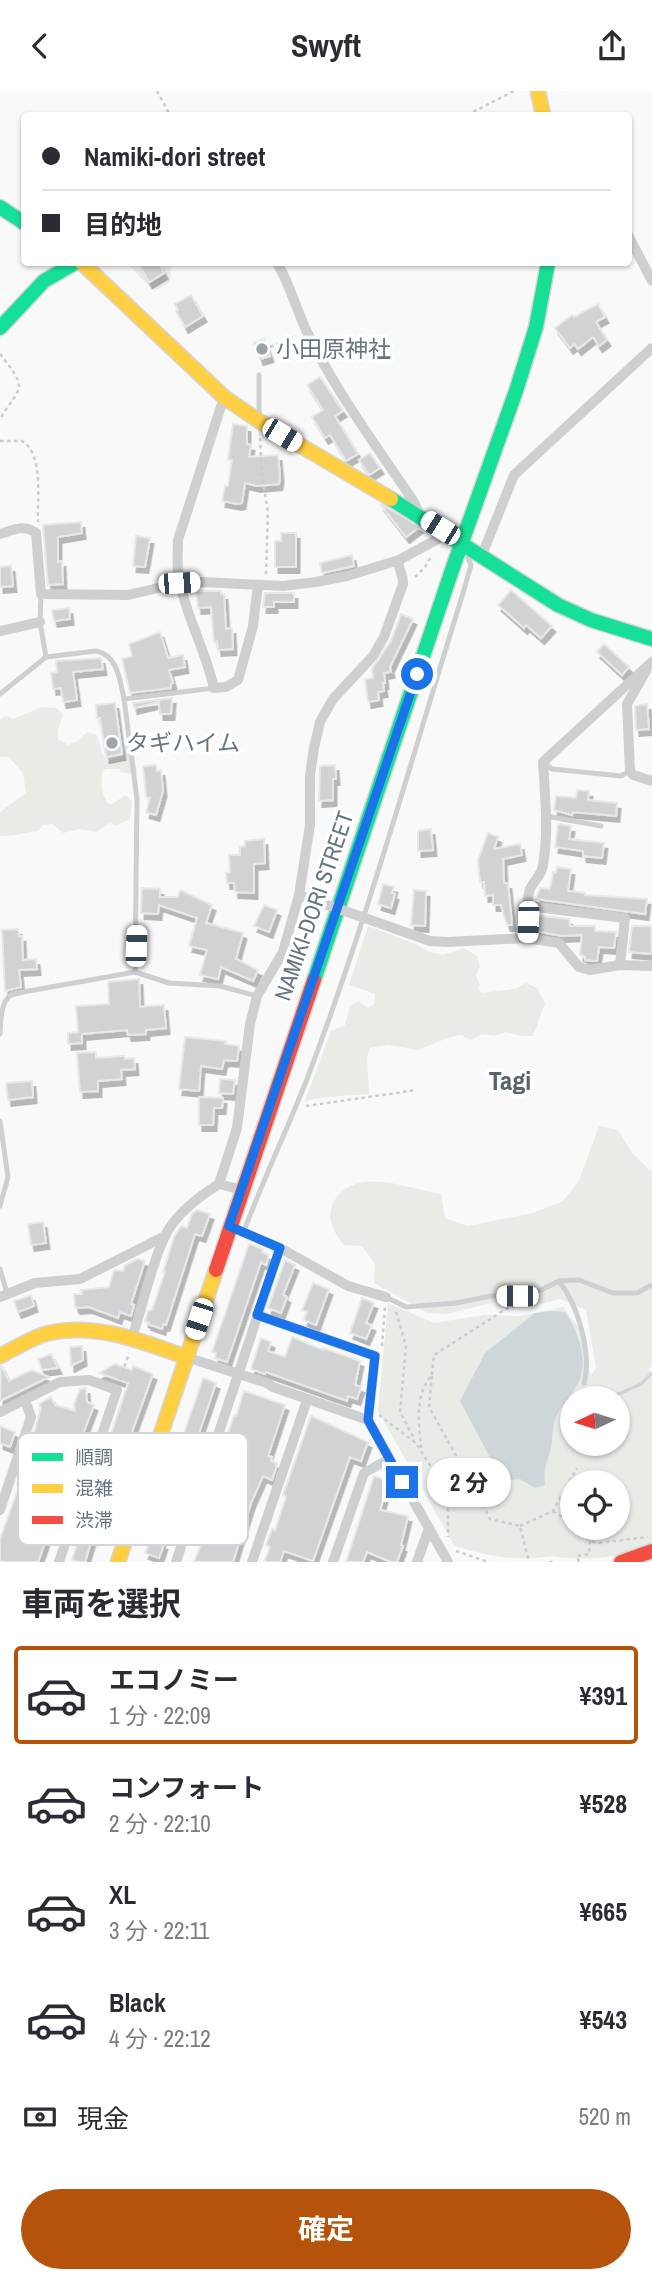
<!DOCTYPE html>
<html lang="ja">
<head>
<meta charset="utf-8">
<style>
  body { margin:0; font-family:"Archivo Narrow","Noto Sans JP",sans-serif; background:#f7f7f7; color:#2b2b33; height:100vh; display:flex; flex-direction:column; font-size:26px; white-space:nowrap }
  * { box-sizing:border-box; margin:0 }
  p { font-size:23px; color:#7c7c81 }
  .icon { flex:none; width:38px; height:38px; fill:none; stroke:currentColor; stroke-width:2; stroke-linecap:round; stroke-linejoin:round }
  .map { position:relative; height:1471px; overflow:hidden }
  .side { display:flex; flex-direction:column; background:#fff; flex:1 }
  .side>* { flex:none }
  .top-card { position:absolute; left:21px; top:21px; width:611px; height:154px; border-radius:7px; box-shadow:0 2px 5px #0004; display:grid; align-content:center; height:154px; padding:0 21px; background:#fff }
  .needle { width:46px; rotate:266deg }
  .controls { position:absolute; left:560px; top:1295px; display:grid; gap:14px }
  .controls a { display:grid; place-items:center; width:70px; height:70px; border-radius:50%; background:#fff; box-shadow:0 2px 5px #0004; font-size:35px }
  .end { position:absolute; width:32px; height:32px; margin:-16px; border:9px solid #1a73e8; background:#fff; box-shadow:0 0 0 4px #fff }
  .from { border-radius:50% }
  .bubble { position:absolute; height:49px; border-radius:24px; background:#fff; box-shadow:0 2px 5px #0004; font-size:23px; font-weight:700; line-height:49px; text-align:center }
  .car { position:absolute; width:21px; height:42px; margin:-21px -10px; border-radius:9px; box-shadow:0 0 5px 2px #0007; background:linear-gradient(#fff 24%,#345 0 40%,#fff 0 76%,#345 0 86%,#fff 0) }
  .top-card b { display:flex; align-items:center; gap:24px; height:66px; font-size:26px }
  .top-card b+b { border-top:2px solid #e1e1e2 }
  .top-card i { width:18px; height:18px; background:#2b2b33 }
  ul { padding:0; list-style:none }
  li { display:flex; align-items:center; gap:21px; height:98px; margin:0 14px 10px; padding:0 7px; border:4px solid transparent; border-radius:7px }
  li div { flex:1 }
  li b { display:block; font-size:26px }
  li em { font-style:normal; font-weight:700 }
  li.current { border-color:#b45309 }
  li>.icon { width:63px; height:63px; stroke-width:1.5 }
  h2 { padding:0 21px; font-size:32px; line-height:84px }
  .pay { display:flex; align-items:center; gap:18px; height:77px; padding:0 21px; font-size:26px }
  .pay p { margin-inline-start:auto }
  .button { display:flex; gap:14px; margin-top:auto; padding:14px 21px }
  .button a { flex:1; height:80px; border-radius:42px; background:#b45309; color:#fff; font-size:28px; font-weight:700; line-height:80px; text-align:center }
  header { display:flex; justify-content:space-between; align-items:center; height:91px; padding:0 21px; background:#fff; font-size:32px; font-weight:700 }
  .map>svg:first-child { display:block }
</style>
</head>
<body>
<header><svg class="icon" aria-label="back" viewBox="0 0 24 24"><path d="M15 5l-7 7 7 7"/></svg>Swyft<svg class="icon" aria-label="share" viewBox="0 0 24 24"><path d="M12 15V3M7 8l5-5 5 5M5 13v7h14v-7"/></svg></header>
<div class="map">
<svg width="652" height="1471" viewBox="0 0 652 1471">
  <defs>
    <filter id="shadow"><feDropShadow dx="3.5" dy="6" stdDeviation="0" flood-color="#0004"/></filter>
  </defs>
  <rect width="100%" height="100%" fill="#f9f9f9"/>
  <polygon fill="#e8e9e9" points="127,172 171,172 170,191 154,200"/>
  <g fill="#e8ebe6" fill-rule="evenodd">
    <path d="M42 616 56 617 63 623 58 639V648L68 654 78 650 87 641 97 644 102 663 108 671 114 667 123 666 126 651H128L137 679 136 684 121 681 120 678H106L102 681C101 693 101 706 110 714L126 704 132 711 130 728 117 734 109 732 97 741 79 738 63 742 53 733 43 734 38 740C25 741 13 746 0 745V721L26 702 23 682 9 666H0V628L6 625 13 628Z"/>
    <polygon points="368,835 413,852 429,861 443,864 464,857 477,865 480,875 476,885 480,894 478,898 482,902 515,898 526,892 537,897 545,912 533,945 522,945 505,941 494,945 482,943 470,949 462,944 447,947 418,959 388,954 370,957 367,967 369,1003 327,1006 305,1010 331,940 345,934 350,915 359,910 368,917 374,913 375,903 349,894"/>
    <path d="M599 1035 618 1039 632 1062 652 1081V1272L649 1278 652 1289V1454C615 1467 589 1471 550 1465 522 1471 482 1465 454 1454L378 1320 388 1212 434 1232 484 1224 520 1225 563 1216 578 1236 591 1285 596 1277 586 1219 560 1208 542 1213 512 1207 446 1223 428 1222 374 1192 375 1173 362 1155 344 1154C334 1142 325 1127 334 1110 357 1074 408 1098 441 1103L445 1127 468 1135 533 1122 563 1110 579 1090ZM572 1307H618V1353H572ZM572 1391H618V1437H572Z"/>
  </g>
  <path fill="#ced6d9" d="M551 1220 565 1221C577 1239 588 1265 580 1288 576 1299 565 1310 559 1320 552 1332 553 1344 551 1357 547 1373 543 1375 545 1394L535 1397 520 1388 502 1389 460 1310 485 1262 535 1222Z"/>
  <g fill="none" stroke-linecap="round" stroke-linejoin="round">
    <g stroke="#ced6d9" stroke-width="3.5">
      <polyline points="610,1307 641,1293 652,1282"/>
      <polyline points="565,1313 572,1313"/>
    </g>
  </g>
  <g fill="#d0d2d3" stroke="#e8e8e8" stroke-width="2" filter="url(#shadow)">
    <polygon points="138,172 159,172 164,182 149,191"/>
    <polygon points="191,204 203,225 185,236 176,220 178,219 175,213"/>
    <polygon points="598,213 605,226 596,231 607,249 599,255 593,246 578,258 574,253 570,257 555,237 572,224 574,226"/>
    <polygon points="264,248 270,265 260,268 254,252"/>
    <polygon points="320,286 343,320 335,325 358,363 346,370 330,344 325,347 312,326 323,319 307,294"/>
    <polygon points="233,333 247,335 247,353 251,354 249,366 278,364 280,385 279,393 257,395 245,392 242,412 238,413 222,410 225,395 228,395 232,369 228,369"/>
    <polygon points="370,362 380,377 369,384 359,369"/>
    <polygon points="380,413 399,423 419,436 406,446"/>
    <polygon points="81,431 82,442 58,446 58,471 62,470 63,493 48,494 43,434"/>
    <polygon points="281,442 296,442 296,476 275,476 275,450 281,450"/>
    <polygon points="136,445 150,447 145,476 133,475"/>
    <polygon points="352,464 354,475 322,482 320,472"/>
    <polygon points="11,475 13,495 0,496 0,476"/>
    <polygon points="511,499 552,535 541,547 526,534 524,537 498,514"/>
    <polygon points="196,500 221,500 221,503 224,503 226,538 232,537 233,558 218,559 217,550 214,551 211,516 198,517"/>
    <polygon points="265,502 294,502 294,511 274,511 274,516 263,516"/>
    <polygon points="69,517 70,528 54,530 52,519"/>
    <polygon points="401,523 413,528 390,576 391,581 384,582 385,592 383,592 384,600 378,601 379,609 368,611 365,588 373,587 372,578 391,550"/>
    <polygon points="160,541 168,567 183,564 185,576 169,579 173,592 171,593 171,597 130,602 122,568 132,565 129,553"/>
    <polygon points="604,553 629,576 622,584 597,561"/>
    <polygon points="101,567 103,578 73,581 77,609 63,611 61,597 53,598 51,582 57,581 56,570"/>
    <polygon points="172,607 171,623 160,623 159,611 134,617 133,612"/>
    <polygon points="115,612 122,663 106,666 100,627 97,627 96,614"/>
    <polygon points="647,613 649,638 636,639 635,615"/>
    <polygon points="156,674 157,680 161,679 163,700 156,724 146,721 150,707 146,706 143,675"/>
    <polygon points="335,674 336,688 333,688 333,709 319,710 320,675"/>
    <polygon points="577,699 589,700 588,709 617,712 616,725 573,721 572,724 554,719 556,705 576,707"/>
    <polygon points="558,733 571,735 569,748 604,752 602,767 583,765 583,760 555,756"/>
    <polygon points="431,738 433,759 418,760 418,740"/>
    <polygon points="488,742 498,746 494,758 520,753 522,764 503,768 504,792 508,792 512,834 507,834 501,814 493,814 493,804 485,805 484,791 480,791 478,769"/>
    <polygon points="264,748 265,772 254,773 254,802 235,801 234,792 227,792 226,782 230,781 229,764 240,764 240,756 245,755 245,750"/>
    <polygon points="557,776 571,778 568,800 585,802 585,804 647,808 645,823 536,808 540,797 550,798 553,781 556,782"/>
    <polygon points="383,793 394,796 392,802 395,803 391,817 378,813"/>
    <polygon points="142,797 160,798 160,806 178,806 180,799 212,814 206,832 243,842 236,868 258,879 253,890 221,876 218,888 200,884 207,859 189,855 197,827 159,814 158,823 141,822"/>
    <polygon points="414,799 426,800 425,835 411,834"/>
    <polygon points="264,814 277,819 269,841 254,835"/>
    <polygon points="535,824 569,828 570,835 595,835 595,840 616,841 614,857 599,856 597,870 585,869 585,866 580,864 582,844 562,845 535,840"/>
    <polygon points="632,835 651,835 652,863 629,861"/>
    <polygon points="18,838 19,845 22,845 23,869 36,868 37,878 19,879 21,896 5,900 2,839"/>
    <polygon points="139,888 140,916 164,914 166,937 146,939 146,943 128,944 127,939 82,943 82,952 68,953 68,942 78,941 76,915 109,913 108,891"/>
    <polygon points="185,946 226,950 225,953 239,955 237,970 224,969 222,978 201,975 199,1000 179,998"/>
    <polygon points="96,961 96,967 124,965 125,968 134,967 135,978 121,979 122,988 98,990 98,1000 80,1001 77,962"/>
    <polygon points="220,988 235,989 233,1003 219,1002"/>
    <polygon points="32,990 33,1006 8,1009 6,992"/>
    <polygon points="199,1006 223,1007 222,1017 214,1017 213,1034 199,1034"/>
    <polygon points="197,1119 210,1123 202,1145 195,1143 166,1234 163,1233 162,1238 148,1233 149,1232 145,1230 148,1220 152,1219 165,1181 163,1181 174,1146 181,1135 187,1137 192,1123"/>
    <polygon points="43,1131 46,1152 31,1154 28,1133"/>
    <polygon points="249,1153 263,1158 262,1161 269,1164 266,1174 261,1171 227,1271 215,1267 216,1262 212,1261"/>
    <polygon points="138,1168 145,1170 131,1213 134,1214 131,1225 120,1221 118,1227 89,1216 77,1217 75,1215 74,1203 82,1203 81,1199 109,1196 114,1179 123,1180 125,1174"/>
    <polygon points="285,1169 295,1174 283,1204 287,1206 281,1222 268,1217"/>
    <polygon points="313,1192 329,1198 316,1234 304,1229 307,1221 302,1219"/>
    <polygon points="31,1204 34,1215 18,1221 14,1210"/>
    <polygon points="362,1207 374,1212 366,1232 372,1234 366,1248 350,1242"/>
    <polygon points="292,1246 323,1259 323,1257 360,1270 355,1294 361,1296 357,1308 348,1305 347,1310 266,1281 265,1283 251,1278 261,1247 271,1251 268,1260 285,1266"/>
    <polygon points="82,1255 83,1269 71,1275 70,1256"/>
    <polygon points="51,1263 58,1277 42,1279 38,1268"/>
    <polygon points="115,1273 132,1279 133,1275 153,1283 129,1349 144,1354 137,1372 120,1366 118,1372 116,1371 102,1411 110,1413 106,1427 99,1425 85,1471 79,1471 72,1469 80,1443 78,1443 128,1292 99,1282"/>
    <polygon points="1,1274 9,1290 32,1279 49,1286 0,1310"/>
    <polygon points="203,1287 216,1292 181,1395 184,1397 179,1413 176,1412 161,1452 164,1453 159,1467 145,1462 154,1442 150,1441"/>
    <polygon points="86,1297 87,1311 94,1314 68,1382 71,1383 61,1411 64,1412 54,1433 52,1432 38,1471 0,1471 0,1448 19,1395 17,1394 23,1378 37,1347 33,1345 41,1317 39,1313 51,1306 55,1314 75,1320 74,1313 80,1298"/>
    <polygon points="244,1300 285,1314 268,1365 272,1366 271,1370 277,1373 272,1389 263,1385 251,1412 233,1471 194,1471 205,1443 195,1439 234,1325 236,1325"/>
    <polygon points="311,1325 368,1351 361,1370 350,1366 313,1470 284,1460 280,1471 264,1471 270,1456 266,1454 272,1438 275,1439 286,1406 283,1404"/>
    <polygon points="0,1335 15,1341 10,1356 0,1352"/>
    <polygon points="374,1385 389,1390 380,1419 408,1425 401,1454 403,1455 397,1471 391,1471 367,1461 363,1471 346,1471"/>
  </g>
  <g fill="none" stroke-linecap="round" stroke-linejoin="round">
    <defs>
      <g id="fast">
        <polyline points="0,116 24,132"/>
        <polyline points="0,237 44,190 75,172"/>
        <polyline points="391,408 558,514 591,529 652,548"/>
        <polyline points="314,889 452,479 516,300 536,236 548,172"/>
      </g>
      <g id="slow">
        <polyline points="538,0 543,24"/>
        <polyline points="82,172 224,306 259,330 391,408"/>
        <path d="M0 1265C16 1257 32 1246 49 1242 96 1231 143 1251 186 1266"/>
        <polyline points="118,1471 216,1179"/>
      </g>
      <g id="jam">
        <polyline points="216,1179 314,889"/>
        <polyline points="621,1471 652,1460"/>
      </g>
    </defs>
    <use href="#fast" stroke="#d5d6d7" stroke-width="17"/>
    <use href="#slow" stroke="#d5d6d7" stroke-width="17"/>
    <use href="#jam" stroke="#d5d6d7" stroke-width="17"/>
    <g stroke="#cbcccd" stroke-width="2.5" stroke-dasharray="3.5 3.5" stroke-linecap="butt">
      <polyline points="157,0 170,24"/>
      <polyline points="467,24 514,0"/>
      <polyline points="270,256 296,245"/>
      <path d="M0 263C29 300 21 293 0 328"/>
      <polyline points="260,347 262,385 268,421 266,483"/>
      <path d="M0 350H22C44 363 37 407 38 431"/>
      <polyline points="415,486 425,476 432,464"/>
      <polyline points="306,1015 416,999"/>
      <polyline points="396,1221 406,1255 400,1321 415,1349"/>
      <polyline points="382,1255 385,1216"/>
      <polyline points="432,1284 434,1264 506,1218 515,1215"/>
      <polyline points="120,1289 129,1262"/>
      <polyline points="379,1324 416,1352 431,1376 459,1401 482,1411 490,1428 520,1435 529,1471"/>
      <path d="M421 1357C419 1333 414 1304 432 1284L429 1316 482 1411"/>
      <polyline points="432,1379 448,1408 448,1446"/>
      <polyline points="151,1412 181,1424"/>
      <polyline points="553,1420 572,1433"/>
      <polyline points="520,1435 553,1420 577,1377"/>
      <polyline points="576,1437 590,1450 598,1452 648,1446"/>
      <polyline points="456,1460 488,1471"/>
      <polyline points="549,1471 553,1471"/>
      <polyline points="579,1471 577,1465 589,1463 590,1450"/>
    </g>
    <g stroke="#cecfd0" stroke-width="5">
      <polyline points="259,327 259,284"/>
      <path d="M46 566 96 560C118 564 120 590 124 608"/>
      <polyline points="214,597 124,608 137,708 135,881 169,892 220,895 257,905"/>
      <polyline points="0,603 46,566 40,531 41,503"/>
      <polyline points="543,671 552,678 621,685 630,680"/>
      <polyline points="546,725 601,735"/>
      <path d="M0 943C1 929 0 911 12 903L135 881"/>
      <polyline points="0,1030 8,1086 0,1115"/>
      <path d="M244 1140C263 1089 287 1039 307 988 368 828 413 662 464 499L471 474 464 458"/>
      <polyline points="0,1178 7,1202"/>
      <path d="M559 1190C578 1214 592 1262 584 1292"/>
      <polyline points="386,1206 406,1216 456,1212 491,1205 517,1205 541,1199 559,1190 579,1189 613,1202 637,1202 652,1194"/>
    </g>
    <g stroke="#cecfd0" stroke-width="10">
      <polyline points="628,144 652,190"/>
      <path d="M277 172C290 193 296 218 307 241 336 301 377 356 414 411L420 424"/>
      <path d="M224 306 178 449C178 464 176 479 180 493 188 529 206 561 214 597L226 596 238 589 253 535 258 494"/>
      <path d="M0 443C13 439 24 433 36 442L41 503 128 504 179 492 203 491 283 495 316 491 347 485 399 469"/>
      <polyline points="482,464 514,384 652,257"/>
      <polyline points="0,540 40,531"/>
      <polyline points="646,580 627,613 630,680 633,684 652,690"/>
      <polyline points="528,815 625,827 620,874"/>
      <polyline points="362,826 430,850 448,851 527,847 559,852 579,876 590,879 620,874 652,875"/>
      <path d="M527 847C528 831 525 812 530 798 534 789 542 784 543 774 549 740 545 705 543 671L652 571"/>
      <path d="M219 1093 237 1037 250 933 257 905 283 861 299 804 310 734V684L314 657 320 631 333 608 373 565 384 546 403 493C404 484 397 478 399 469L447 443"/>
      <polyline points="229,1135 280,1157 348,1195 386,1206"/>
      <polyline points="0,1206 35,1192 80,1188 165,1145"/>
      <polyline points="257,1224 375,1265 368,1329"/>
      <path d="M132 1247C143 1214 150 1178 164 1147 175 1123 198 1106 219 1093L242 1099"/>
      <polyline points="186,1266 267,1292 273,1296 368,1329 448,1471"/>
      <polyline points="0,1321 60,1291 89,1289 117,1299 59,1471"/>
      <polyline points="0,1419 31,1326 25,1309"/>
      <polyline points="176,1471 280,1157"/>
      <polyline points="252,1471 307,1309"/>
      <polyline points="333,1471 364,1382 389,1368"/>
      <polyline points="417,1471 429,1437"/>
    </g>
    <use href="#fast" stroke="#16e098" stroke-width="14"/>
    <use href="#slow" stroke="#ffcf43" stroke-width="14"/>
    <use href="#jam" stroke="#f24e42" stroke-width="14"/>
    <polyline stroke="#cecfd0" stroke-width="10" points="299,804 362,826"/>
  </g>
  <g fill="none" stroke-linecap="round" stroke-linejoin="round">
    <polyline stroke="#1a73e8" stroke-width="9" points="402,1391 368,1329 375,1265 257,1224 280,1157 229,1135 417,583"/>
  </g>
  <g fill="#99a4ac" stroke="#fff" stroke-width="2.5">
    <circle cx="262" cy="258" r="7"/>
    <circle cx="112" cy="652" r="7"/>
  </g>
  <g text-anchor="middle" stroke-width="7" stroke-linejoin="round" paint-order="stroke">
    <g font-size="23" fill="#657683" stroke="#fff" text-anchor="start">
      <text x="276" y="266">小田原神社</text>
      <text x="126" y="660">タギハイム</text>
    </g>
    <g font-size="23" fill="#657683" stroke="#fff">
      <text transform="translate(314 815) rotate(-71)" y="8">NAMIKI-DORI STREET</text>
    </g>
    <g font-size="26" font-weight="bold" fill="#57646e" stroke="#fff">
      <text x="510" y="999">Tagi</text>
    </g>
  </g>
  <rect x="18" y="1342" width="230" height="112" rx="10" fill="#fff" stroke="#d1d6da" stroke-width="2"/>
  <rect x="32" y="1362" width="31" height="8" fill="#16e098"/>
  <rect x="32" y="1393" width="31" height="9" fill="#ffcf43"/>
  <rect x="32" y="1425" width="31" height="8" fill="#f24e42"/>
  <g font-size="19" fill="#657683">
    <text x="75" y="1373">順調</text>
    <text x="75" y="1404">混雑</text>
    <text x="75" y="1436">渋滞</text>
  </g>
</svg>
<div class="controls">
<a><svg class="needle" viewBox="-14 -14 28 28"><path d="M0-13l5 13h-10z" fill="#e53935"/><path d="M0 13l5-13h-10z" fill="#7c7c81"/></svg></a>
<a><svg class="icon" aria-label="locate" viewBox="0 0 24 24"><circle cx="12" cy="12" r="6"/><path d="M12 2v4M12 18v4M2 12h4M18 12h4"/></svg></a>
</div>
<i class="end from" style="left:417px;top:583px"></i>
<i class="end" style="left:402px;top:1391px"></i>
<div class="bubble" style="left:427px;top:1367px;width:84px">2 分</div>
<i class="car" style="left:282px;top:344px;rotate:121deg"></i>
<i class="car" style="left:440px;top:437px;rotate:302deg"></i>
<i class="car" style="left:179px;top:492px;rotate:87deg"></i>
<i class="car" style="left:528px;top:831px;rotate:182deg"></i>
<i class="car" style="left:136px;top:855px;rotate:2deg"></i>
<i class="car" style="left:517px;top:1205px;rotate:270deg"></i>
<i class="car" style="left:199px;top:1228px;rotate:198deg"></i>
<div class="top-card">
<b><i class="from"></i>Namiki-dori street</b>
<b><i></i>目的地</b>
</div>
</div>
<section class="side">
<h2>車両を選択</h2>
<ul>
<li class="current"><svg class="icon" aria-label="car" viewBox="0 0 24 24"><path d="M5 17H2v-5l4-1 3-4h7l3 4 3 1v5h-3M9 17h6M6 11h13"/><circle cx="7" cy="17" r="2"/><circle cx="17" cy="17" r="2"/></svg><div><b>エコノミー</b><p>1 分 · 22:09</p></div><em>¥391</em></li>
<li><svg class="icon" aria-label="car" viewBox="0 0 24 24"><path d="M5 17H2v-5l4-1 3-4h7l3 4 3 1v5h-3M9 17h6M6 11h13"/><circle cx="7" cy="17" r="2"/><circle cx="17" cy="17" r="2"/></svg><div><b>コンフォート</b><p>2 分 · 22:10</p></div><em>¥528</em></li>
<li><svg class="icon" aria-label="car" viewBox="0 0 24 24"><path d="M5 17H2v-5l4-1 3-4h7l3 4 3 1v5h-3M9 17h6M6 11h13"/><circle cx="7" cy="17" r="2"/><circle cx="17" cy="17" r="2"/></svg><div><b>XL</b><p>3 分 · 22:11</p></div><em>¥665</em></li>
<li><svg class="icon" aria-label="car" viewBox="0 0 24 24"><path d="M5 17H2v-5l4-1 3-4h7l3 4 3 1v5h-3M9 17h6M6 11h13"/><circle cx="7" cy="17" r="2"/><circle cx="17" cy="17" r="2"/></svg><div><b>Black</b><p>4 分 · 22:12</p></div><em>¥543</em></li>
</ul>
<div class="pay"><svg class="icon" aria-label="cash" viewBox="0 0 24 24"><path d="M3 7h18v10H3z"/><circle cx="12" cy="12" r="2"/></svg>現金<p>520 m</p></div>
<div class="button"><a>確定</a></div>
</section>
</body>
</html>
